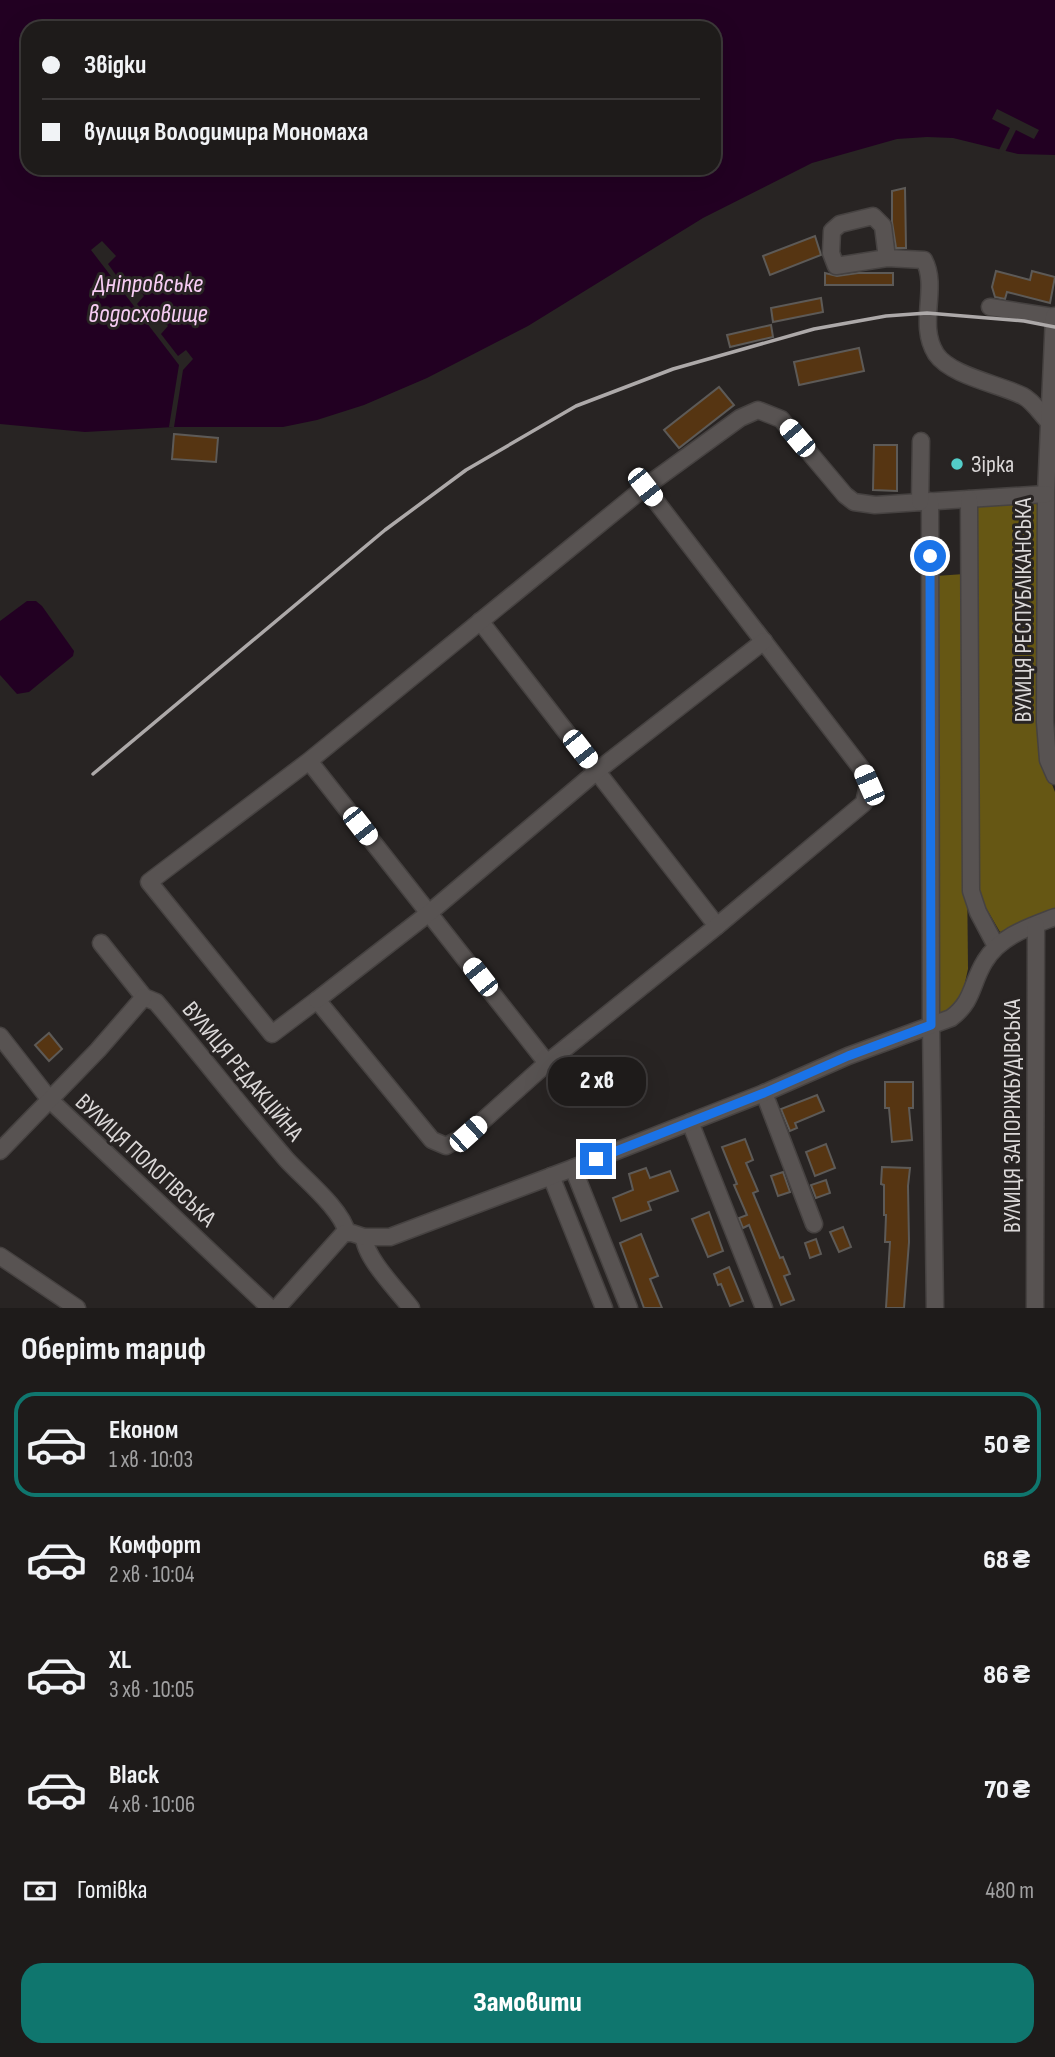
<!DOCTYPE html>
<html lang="uk">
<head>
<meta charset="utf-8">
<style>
  body { margin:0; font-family:"Sofia Sans Condensed",sans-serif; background:#262423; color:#f1f3f6; height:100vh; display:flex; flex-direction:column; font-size:26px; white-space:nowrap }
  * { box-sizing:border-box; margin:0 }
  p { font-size:23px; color:#a1a1a2 }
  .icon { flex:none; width:38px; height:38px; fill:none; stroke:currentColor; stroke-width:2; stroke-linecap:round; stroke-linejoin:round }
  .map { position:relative; height:1308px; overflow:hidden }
  .details { display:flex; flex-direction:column; background:#1e1b1a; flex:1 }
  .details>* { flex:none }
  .guide { position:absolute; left:21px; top:21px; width:700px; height:154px; border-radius:21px; box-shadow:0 7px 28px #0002,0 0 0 2px #3c3939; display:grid; align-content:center; height:154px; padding:0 21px; background:#1e1b1a }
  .end { position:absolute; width:32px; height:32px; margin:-16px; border:9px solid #1a73e8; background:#fff; box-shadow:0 0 0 4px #fff }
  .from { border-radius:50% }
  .bubble { position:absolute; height:49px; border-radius:21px; background:#1e1b1a; box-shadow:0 7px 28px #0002,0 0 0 2px #3c3939; font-size:23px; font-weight:800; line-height:49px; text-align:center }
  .car { position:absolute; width:21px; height:42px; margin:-21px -10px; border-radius:9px; box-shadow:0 0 5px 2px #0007; background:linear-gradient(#fff 24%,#345 0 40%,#fff 0 76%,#345 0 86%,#fff 0) }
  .guide b { display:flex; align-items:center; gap:24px; height:66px; font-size:26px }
  .guide b+b { border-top:2px solid #3c3939 }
  .guide i { width:18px; height:18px; background:#f1f3f6 }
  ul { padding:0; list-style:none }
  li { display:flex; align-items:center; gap:21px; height:105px; margin:0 14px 10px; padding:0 7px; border:4px solid transparent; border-radius:21px }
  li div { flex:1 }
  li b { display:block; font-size:26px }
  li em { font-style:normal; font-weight:800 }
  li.current { border-color:#0f766e }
  li>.icon { width:63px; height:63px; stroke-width:1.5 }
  h2 { padding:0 21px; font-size:32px; line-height:84px }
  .pay { display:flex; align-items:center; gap:18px; height:77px; padding:0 21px; font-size:26px }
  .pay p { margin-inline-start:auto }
  .action { display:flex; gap:14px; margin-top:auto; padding:14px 21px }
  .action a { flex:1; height:80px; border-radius:21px; background:#0f766e; color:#fff; font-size:28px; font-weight:800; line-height:80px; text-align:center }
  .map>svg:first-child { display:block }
</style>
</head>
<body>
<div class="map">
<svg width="1055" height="1308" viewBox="0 0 1055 1308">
  <rect width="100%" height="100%" fill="#282423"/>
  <g fill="#665714">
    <polygon points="1041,499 1041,756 1055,792 1055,908 1000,932 978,894 976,503"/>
    <polygon points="964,574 968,969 960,1005 935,1018 936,576"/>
  </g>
  <g fill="#202" fill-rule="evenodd">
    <path d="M0 0H1055V155L1018 154 953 138 927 137 897 139 812 163 703 218 528 326 427 378 364 405 317 420 283 427H174L85 432 0 424ZM28 28H714V168H28Z"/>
    <polygon points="27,601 36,601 42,606 74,651 73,656 29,692 17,694 0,675 0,621"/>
  </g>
  <g fill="#282423">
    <polygon points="997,109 1039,130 1034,139 1016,130 1004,154 998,152 1010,128 992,119"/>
    <polygon points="102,241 116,256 108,264 124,286 132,280 144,296 137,304 154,325 161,319 168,326 161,334 178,356 186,350 193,359 183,370 174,427 169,427 179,365 91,250"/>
  </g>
  <g fill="#563512" stroke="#5d5a57" stroke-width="2">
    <polygon points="905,188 906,248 896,248 892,222 892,191"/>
    <polygon points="815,236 821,255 770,275 763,256"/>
    <polygon points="996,271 1030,280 1032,271 1055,277 1050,303 1007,292 1005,299 995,297 992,287"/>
    <polygon points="825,273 837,276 858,273 893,273 893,285 825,285"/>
    <polygon points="821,298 823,312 773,322 771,308"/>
    <polygon points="771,325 773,337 730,347 727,335"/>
    <polygon points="859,348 864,371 799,385 794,362"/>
    <polygon points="719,387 734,405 679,448 664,430"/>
    <polygon points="174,434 218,438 216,462 172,459"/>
    <polygon points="874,445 897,445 897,491 873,490"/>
    <polygon points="49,1033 62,1049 49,1061 35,1045"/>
    <polygon points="885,1082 913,1082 913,1108 909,1108 912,1140 892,1142 889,1108 885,1108"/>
    <polygon points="817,1095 824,1111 795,1123 797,1128 790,1131 781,1109"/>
    <polygon points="745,1139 753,1160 746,1163 758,1191 753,1193 780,1258 783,1257 790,1274 784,1276 794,1300 781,1305 749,1225 743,1228 739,1218 747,1215 734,1185 737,1184 722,1147"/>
    <polygon points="826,1144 835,1168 815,1176 806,1152"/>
    <polygon points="882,1167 910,1168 908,1186 909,1242 904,1308 886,1308 890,1242 885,1242 886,1215 884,1215 884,1185 881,1184"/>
    <polygon points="646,1168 650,1178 670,1171 678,1191 648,1202 651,1210 621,1221 613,1198 633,1190 629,1174"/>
    <polygon points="783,1172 790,1192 778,1196 771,1176"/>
    <polygon points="826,1180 830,1193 816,1198 811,1185"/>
    <polygon points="709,1212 723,1251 708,1257 692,1219"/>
    <polygon points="843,1227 851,1247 839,1252 830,1232"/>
    <polygon points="641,1234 658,1276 650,1279 662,1308 644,1308 620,1243"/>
    <polygon points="816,1239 821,1254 810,1258 805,1243"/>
    <polygon points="729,1267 743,1301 730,1306 721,1284 718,1285 714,1274"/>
  </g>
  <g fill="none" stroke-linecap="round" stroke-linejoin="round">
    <defs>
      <g id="minor">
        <path d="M887 258 883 226 873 216 840 224 832 231 831 253 836 266 887 258 924 260C939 288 917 324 936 354 951 376 999 384 1023 396 1033 401 1041 414 1049 422"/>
        <polyline points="990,307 1055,317"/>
        <polyline points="1054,316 1046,494 1045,722 1048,760 1055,776"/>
        <polyline points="645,487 740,418 758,410 781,419 845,495 854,502 875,505 1046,494"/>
        <polyline points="969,499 971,891 978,912 996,946"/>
        <polyline points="930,501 931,1025 935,1308"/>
        <polyline points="920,502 921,441"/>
        <polyline points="480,621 717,926"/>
        <polyline points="309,761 547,1063 717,926 864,803 868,785 861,768 645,487 309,761 149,882 272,1034 317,1000 432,1140 446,1146 468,1134 547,1063"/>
        <path d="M101 943 144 997 156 1002C200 1054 242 1108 286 1159 303 1178 342 1209 347 1233"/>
        <polyline points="317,1000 429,913 597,771 764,641"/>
        <polyline points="0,1036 50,1100 270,1308"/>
        <polyline points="764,1093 814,1224"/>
        <polyline points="690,1122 764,1308"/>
        <polyline points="0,1151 98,1050 144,997"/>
        <polyline points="573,1168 629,1308"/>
        <polyline points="551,1176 604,1308"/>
        <path d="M364 1237C365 1258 398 1291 411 1308"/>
        <polyline points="0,1256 77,1308"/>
        <path d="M277 1308 344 1233H352L364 1237H390L573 1168 764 1093 848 1056 951 1018C974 1001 971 983 985 961 1000 936 1029 927 1055 917"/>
        <polyline points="1035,1308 1036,925"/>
      </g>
    </defs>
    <use href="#minor" stroke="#464241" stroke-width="19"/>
    <use href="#minor" stroke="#585352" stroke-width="16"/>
    <polyline stroke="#ada9a9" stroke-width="3.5" points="93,774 385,530 466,470 576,406 673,369 814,329 886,316 927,313 1024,321 1055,327"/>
  </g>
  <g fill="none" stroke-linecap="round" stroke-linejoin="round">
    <polyline stroke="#1a73e8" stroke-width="9" points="596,1159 764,1093 848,1056 931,1025 930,556"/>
  </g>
  <circle fill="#53cdc9" stroke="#282423" stroke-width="2.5" cx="957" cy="464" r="7"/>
  <g text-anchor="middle" stroke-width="6" stroke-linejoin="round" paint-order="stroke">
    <g font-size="24" fill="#dbd8d8" stroke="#282423" text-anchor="start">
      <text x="971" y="472">Зірка</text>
    </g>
    <g font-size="24" fill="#dbd8d8" stroke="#282423">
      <text transform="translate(1023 610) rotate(-90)" y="8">ВУЛИЦЯ РЕСПУБЛІКАНСЬКА</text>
      <text transform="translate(243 1071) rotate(50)" y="8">ВУЛИЦЯ РЕДАКЦІЙНА</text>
      <text transform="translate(1012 1116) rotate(-90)" y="8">ВУЛИЦЯ ЗАПОРІЖБУДІВСЬКА</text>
      <text transform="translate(146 1160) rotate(43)" y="8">ВУЛИЦЯ ПОЛОГІВСЬКА</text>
    </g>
    <g font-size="26" font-style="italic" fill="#f7cdf4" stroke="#282423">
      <text x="148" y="292">Дніпровське<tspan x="148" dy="30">водосховище</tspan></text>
    </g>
  </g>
</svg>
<i class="end from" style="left:930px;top:556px"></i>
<i class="end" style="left:596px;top:1159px"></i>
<div class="bubble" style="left:548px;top:1057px;width:98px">2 хв</div>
<i class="car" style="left:797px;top:438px;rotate:320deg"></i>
<i class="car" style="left:645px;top:487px;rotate:142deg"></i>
<i class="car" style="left:580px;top:749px;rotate:142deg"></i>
<i class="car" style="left:869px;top:785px;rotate:336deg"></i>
<i class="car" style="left:360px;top:826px;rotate:142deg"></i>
<i class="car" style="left:480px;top:977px;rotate:322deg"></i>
<i class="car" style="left:468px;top:1134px;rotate:48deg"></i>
<div class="guide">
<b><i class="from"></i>Звідки</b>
<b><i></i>вулиця Володимира Мономаха</b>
</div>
</div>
<section class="details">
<h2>Оберіть тариф</h2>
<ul>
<li class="current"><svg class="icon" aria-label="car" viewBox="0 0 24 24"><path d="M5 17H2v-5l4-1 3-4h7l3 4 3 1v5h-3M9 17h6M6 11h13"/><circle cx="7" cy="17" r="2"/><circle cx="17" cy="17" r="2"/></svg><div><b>Економ</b><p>1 хв · 10:03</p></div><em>50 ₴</em></li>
<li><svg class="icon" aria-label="car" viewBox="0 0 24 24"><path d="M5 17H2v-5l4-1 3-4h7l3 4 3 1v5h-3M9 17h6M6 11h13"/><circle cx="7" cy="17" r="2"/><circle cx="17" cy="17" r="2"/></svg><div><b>Комфорт</b><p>2 хв · 10:04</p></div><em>68 ₴</em></li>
<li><svg class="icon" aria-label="car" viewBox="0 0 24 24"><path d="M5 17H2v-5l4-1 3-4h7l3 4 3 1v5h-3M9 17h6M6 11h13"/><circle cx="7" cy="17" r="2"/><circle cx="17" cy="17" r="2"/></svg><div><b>XL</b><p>3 хв · 10:05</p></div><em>86 ₴</em></li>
<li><svg class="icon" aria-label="car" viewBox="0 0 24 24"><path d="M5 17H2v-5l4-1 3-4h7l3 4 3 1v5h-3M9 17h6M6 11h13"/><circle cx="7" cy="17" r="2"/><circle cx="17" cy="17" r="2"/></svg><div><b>Black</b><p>4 хв · 10:06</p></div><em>70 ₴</em></li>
</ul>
<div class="pay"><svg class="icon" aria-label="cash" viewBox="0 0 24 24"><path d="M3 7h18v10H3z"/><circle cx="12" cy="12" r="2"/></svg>Готівка<p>480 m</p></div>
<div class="action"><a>Замовити</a></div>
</section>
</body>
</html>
